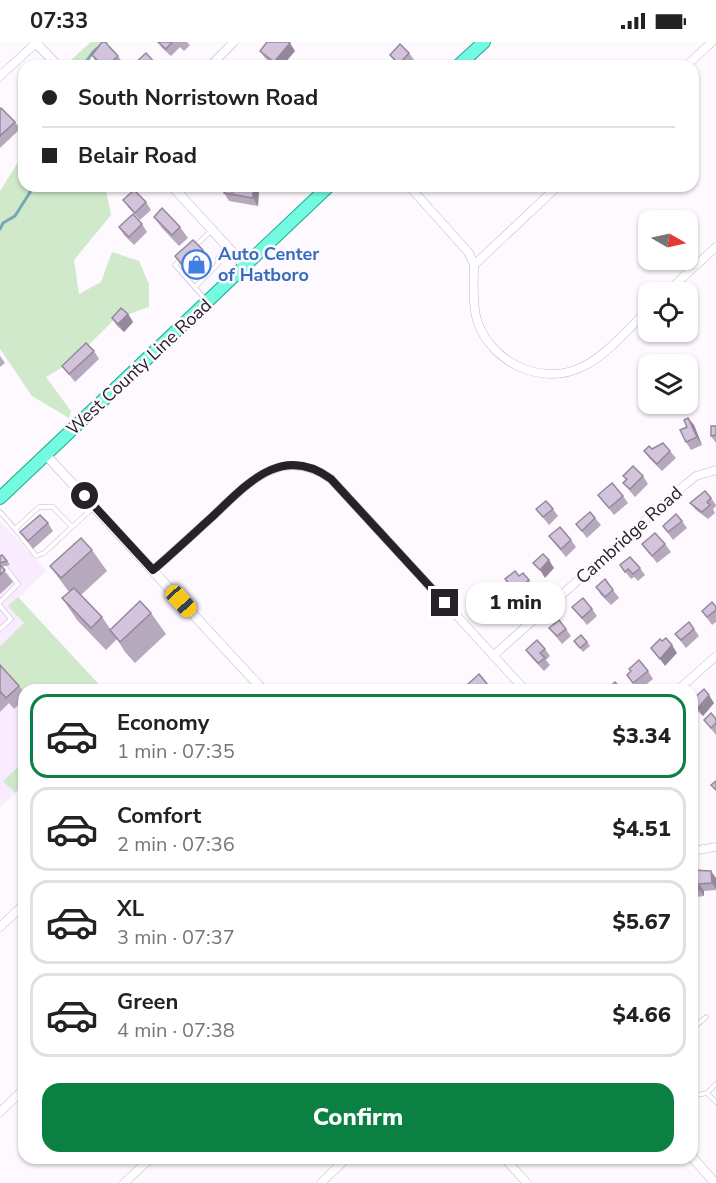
<!DOCTYPE html>
<html lang="en">
<head>
<meta charset="utf-8">
<style>
  body { margin:0; font-family:"Nunito Sans",sans-serif; background:#f2f2f2; color:#222; height:100vh; display:flex; flex-direction:column; font-size:22px; white-space:nowrap }
  * { box-sizing:border-box; margin:0 }
  p { font-size:20px; color:#767676 }
  .icon { flex:none; width:33px; height:33px; fill:none; stroke:currentColor; stroke-width:2; stroke-linecap:round; stroke-linejoin:round }
  .map { position:relative; flex:1; overflow:hidden }
  .sheet { position:absolute; left:18px; top:642px; width:680px; height:480px; display:flex; flex-direction:column; background:#fff; border-radius:18px; box-shadow:0 2px 4px #0004 }
  .sheet>* { flex:none }
  .top-card { position:absolute; left:18px; top:18px; width:681px; height:132px; border-radius:18px; box-shadow:0 2px 4px #0004; display:grid; align-content:center; height:132px; padding:0 24px; background:#fff }
  .needle { width:39px; rotate:99deg }
  .fabs { position:absolute; left:638px; top:168px; display:grid; gap:12px }
  .fabs a { display:grid; place-items:center; width:60px; height:60px; border-radius:12px; background:#fff; box-shadow:0 2px 4px #0004; font-size:30px }
  .end { position:absolute; width:27px; height:27px; margin:-14px; border:8px solid #27212a; background:#fff; box-shadow:0 0 0 3px #fff }
  .from { border-radius:50% }
  .bubble { position:absolute; height:42px; border-radius:18px; background:#fff; box-shadow:0 2px 4px #0004; font-size:20px; font-weight:800; line-height:42px; text-align:center }
  .car { position:absolute; width:18px; height:36px; margin:-18px -9px; border-radius:8px; box-shadow:0 0 4px 2px #0007; background:linear-gradient(#f5c518 24%,#345 0 40%,#f5c518 0 76%,#345 0 86%,#f5c518 0) }
  .top-card b { display:flex; align-items:center; gap:21px; height:57px; font-size:22px }
  .top-card b+b { border-top:2px solid #e0e0e0 }
  .top-card i { width:15px; height:15px; background:#222 }
  ul { padding:10px 0 0; list-style:none }
  li { display:flex; align-items:center; gap:18px; height:84px; margin:0 12px 9px; padding:0 12px; border:3px solid #e0e0e0; border-radius:18px }
  li div { flex:1 }
  li b { display:block; font-size:22px }
  li em { font-style:normal; font-weight:800 }
  li.current { border-color:#0b8043 }
  li>.icon { width:54px; height:54px; stroke-width:1.5 }
  .cta { display:flex; gap:12px; margin-top:auto; padding:12px 24px }
  .cta a { flex:1; height:69px; border-radius:18px; background:#0b8043; color:#fff; font-size:24px; font-weight:800; line-height:69px; text-align:center }
  .status { display:flex; justify-content:space-between; align-items:center; height:42px; padding:0 30px; background:#fff; direction:ltr }
  .status svg { height:16px; fill:currentColor }
  .map>svg:first-child { display:block }
</style>
</head>
<body>
<div class="status"><b>07:33</b><svg viewBox="0 0 49 12"><path d="M0 12V9h3v3zM5 12V6h3v6zM10 12V3h3v9zM15 12V0h3v12zM26 1h20v11H26zM47 4h2v5h-2z"/></svg></div>
<div class="map">
<svg width="716" height="1141" viewBox="0 0 716 1141">
  <rect width="100%" height="100%" fill="#fdf9fe"/>
  <polygon fill="#f9ecff" points="0,479 46,529 18,556 104,648 24,648 24,743 0,765"/>
  <g fill="#d0e9cb">
    <polygon points="91,0 109,0 91,16 88,24 77,24 71,18"/>
    <polygon points="24,111 24,144 105,144 111,173 74,218 79,252 101,240 112,210 139,219 149,242 149,265 115,277 70,321 46,335 71,369 69,376 32,354 0,307 0,149"/>
    <polygon points="18,555 104,648 24,648 24,652 0,626 0,604 24,581 8,564"/>
    <polygon points="24,719 24,743 15,751 3,739"/>
  </g>
  <g fill="none" stroke-linecap="round" stroke-linejoin="round">
    <g stroke="#78a7b7" stroke-width="3">
      <polyline points="83,24 93,10 105,0"/>
      <polyline points="0,187 3,181 15,174 34,144"/>
    </g>
    <defs>
      <g id="service">
        <polyline points="195,204 212,188"/>
        <polyline points="181,217 175,223 206,258"/>
        <polyline points="195,245 218,222 218,216 227,205"/>
        <polyline points="0,470 15,487 39,465 53,465 72,485 94,465"/>
        <polyline points="15,487 36,514 44,511 72,485"/>
        <polyline points="0,560 18,542 4,524"/>
        <polyline points="0,564 11,577 0,587"/>
        <polyline points="692,987 706,975"/>
        <polyline points="707,1051 716,1060"/>
        <polyline points="692,1054 707,1051 716,1042"/>
      </g>
      <g id="minor">
        <polyline points="210,24 234,0"/>
        <polyline points="686,24 712,0"/>
        <polyline points="0,34 36,1"/>
        <polyline points="409,144 469,211 474,223"/>
        <path d="M558 144 474 223C474 241 472 261 477 278 490 320 542 345 582 325 607 313 628 287 648 268"/>
        <polyline points="667,250 716,205"/>
        <path d="M153 528C173 511 192 493 212 475 247 442 281 402 331 437L525 648"/>
        <polyline points="493,614 686,442 696,434 716,428"/>
        <polyline points="678,648 716,614"/>
        <polyline points="692,809 716,805"/>
        <polyline points="0,885 24,862"/>
        <polyline points="0,1070 24,1047"/>
        <polyline points="504,1116 527,1141"/>
        <polyline points="124,1141 151,1116"/>
        <polyline points="321,1141 347,1116"/>
      </g>
      <g id="tertiary">
        <polyline points="35,0 58,24"/>
        <polyline points="172,144 245,224"/>
        <polyline points="46,413 263,648"/>
        <polyline points="692,1115 715,1141"/>
      </g>
      <g id="primary">
        <polyline points="458,24 484,0"/>
        <polyline points="0,456 329,144"/>
      </g>
    </defs>
    <use href="#service" stroke="#c4b4cc" stroke-width="5"/>
    <use href="#minor" stroke="#c4b4cc" stroke-width="9"/>
    <use href="#tertiary" stroke="#c4b4cc" stroke-width="10"/>
    <use href="#primary" stroke="#1bac93" stroke-width="14"/>
    <use href="#service" stroke="#fff" stroke-width="4"/>
    <use href="#minor" stroke="#fff" stroke-width="8"/>
    <use href="#tertiary" stroke="#fff" stroke-width="9"/>
    <use href="#primary" stroke="#73fae0" stroke-width="12"/>
  </g>
  <g fill="#b6a8bd">
    <polygon points="158,0 187,0 190,3 184,9 180,5 171,14 162,6"/>
    <polygon points="260,9 295,9 282,24 275,24 265,16"/>
    <polygon points="409,11 415,19 410,24 399,24 390,13"/>
    <polygon points="92,13 118,14 123,21 120,24 98,24"/>
    <polygon points="24,47 24,67 19,60"/>
    <polygon points="0,67 15,80 20,87 0,106"/>
    <polygon points="228,144 237,144 234,147 236,149 243,144 258,144 259,146 258,164 229,159 224,151"/>
    <polygon points="123,158 146,160 151,168 140,178 129,166"/>
    <polygon points="154,175 180,185 188,196 179,204 162,186"/>
    <polygon points="142,182 147,190 134,203 124,193 119,185"/>
    <polygon points="203,208 211,219 193,237 182,225 175,214"/>
    <polygon points="128,272 133,280 124,290 117,284 112,276"/>
    <polygon points="94,309 99,317 75,340 62,324"/>
    <polygon points="0,314 5,321 0,325"/>
    <polygon points="688,376 694,383 702,403 691,408 686,400"/>
    <polygon points="716,384 716,401 711,394"/>
    <polygon points="652,407 670,409 676,416 662,429 649,416 644,409"/>
    <polygon points="623,434 643,434 648,442 635,455 623,441 626,438"/>
    <polygon points="598,453 623,454 628,461 614,473"/>
    <polygon points="711,456 716,463 716,464 713,467 715,471 708,477 696,468 690,461"/>
    <polygon points="536,467 553,467 558,474 549,483"/>
    <polygon points="595,476 601,483 587,496 576,482"/>
    <polygon points="682,479 687,486 673,498 663,484"/>
    <polygon points="48,481 53,489 33,507 20,490"/>
    <polygon points="549,494 571,498 576,505 566,515 555,502"/>
    <polygon points="642,502 665,502 671,510 657,521"/>
    <polygon points="92,508 107,529 81,553 102,575 111,588 151,571 166,592 135,621 125,610 117,597 106,608 77,578 62,556 69,550 50,524"/>
    <polygon points="0,514 7,519 10,523 1,525 13,540 0,552"/>
    <polygon points="620,523 640,526 645,533 638,539 634,535 631,537"/>
    <polygon points="519,534 529,538 534,546 520,557 505,537"/>
    <polygon points="605,537 619,556 611,563 601,553 596,545"/>
    <polygon points="479,556 492,559 504,558 509,566 496,577"/>
    <polygon points="572,565 592,567 597,574 587,583"/>
    <polygon points="716,565 716,580 712,583 702,569"/>
    <polygon points="549,586 566,587 571,594 562,602"/>
    <polygon points="694,587 699,594 686,606 675,592"/>
    <polygon points="574,599 587,600 590,604 583,610"/>
    <polygon points="545,607 550,614 546,618 550,623 544,629 531,615 526,608"/>
    <polygon points="0,623 19,644 24,650 24,658 14,667 9,661 0,670"/>
    <polygon points="648,629 653,637 639,648 627,633 631,630"/>
    <polygon points="468,642 488,643 492,648 472,648"/>
    <polygon points="692,658 714,661 703,674 695,667 692,661"/>
    <polygon points="692,676 696,682 692,686"/>
    <polygon points="716,677 716,693 704,678"/>
    <polygon points="692,763 697,771 692,776"/>
    <polygon points="692,828 716,836 716,848 704,849 704,854 696,855 692,849"/>
  </g>
  <g fill="#94889a">
    <polygon points="290,1 295,9 282,24 277,24 274,20"/>
    <polygon points="253,144 258,144 259,146 258,164 253,156"/>
    <polygon points="128,272 133,280 124,290 118,282"/>
    <polygon points="688,376 694,383 702,403 697,395"/>
    <polygon points="549,518 554,526 545,536 540,528"/>
    <polygon points="672,603 677,611 665,624 660,617"/>
    <polygon points="709,653 714,661 703,674 698,666"/>
    <polygon points="711,829 716,836 716,847 712,841"/>
    <polygon points="699,842 704,849 704,854 699,847"/>
  </g>
  <g fill="#d4c3dc" stroke="#94889a" stroke-width="1.5">
    <polygon points="102,0 105,0 118,14 107,24 99,24 96,21 98,19 92,13"/>
    <polygon points="158,0 172,0 166,7"/>
    <polygon points="267,0 288,0 290,1 274,20 260,9"/>
    <polygon points="400,2 409,11 399,22 390,13"/>
    <polygon points="146,11 156,22 154,24 132,24"/>
    <polygon points="249,19 253,24 243,24"/>
    <polygon points="363,19 367,24 358,24"/>
    <polygon points="20,46 24,47 24,60 19,60"/>
    <polygon points="1,66 15,80 0,94 0,67"/>
    <polygon points="228,144 233,146 232,150 237,149 237,145 253,144 253,156 224,151"/>
    <polygon points="134,148 146,160 135,171 123,158"/>
    <polygon points="162,166 180,185 172,193 154,175"/>
    <polygon points="133,172 142,182 129,195 119,185"/>
    <polygon points="193,198 203,208 185,226 175,214"/>
    <polygon points="121,266 128,272 118,282 112,276"/>
    <polygon points="86,301 94,309 69,332 62,324"/>
    <polygon points="688,376 697,395 686,400 680,388 687,385 684,378"/>
    <polygon points="711,384 716,384 716,393 711,394"/>
    <polygon points="663,401 670,409 657,422 644,409 649,404 652,407"/>
    <polygon points="633,424 643,434 630,447 623,441 627,437 623,434"/>
    <polygon points="612,441 623,454 609,466 598,453"/>
    <polygon points="705,449 711,456 707,460 710,463 702,470 690,461"/>
    <polygon points="546,459 553,467 543,475 536,467"/>
    <polygon points="590,470 595,476 582,489 576,482"/>
    <polygon points="676,472 682,479 668,490 663,484"/>
    <polygon points="40,473 48,481 28,499 20,490"/>
    <polygon points="560,485 571,498 561,507 549,494"/>
    <polygon points="655,491 665,502 652,514 642,502"/>
    <polygon points="81,496 92,508 61,536 50,524"/>
    <polygon points="543,512 549,518 540,528 533,521"/>
    <polygon points="2,513 7,519 0,521 0,514"/>
    <polygon points="630,515 640,526 633,532 628,527 625,530 620,523"/>
    <polygon points="0,523 5,528 0,533"/>
    <polygon points="515,529 519,534 523,531 529,538 515,550 505,537"/>
    <polygon points="605,537 613,548 605,555 596,545"/>
    <polygon points="74,546 102,575 91,586 62,556"/>
    <polygon points="486,551 492,559 499,553 504,558 491,570 479,556"/>
    <polygon points="583,556 592,567 582,576 572,565"/>
    <polygon points="140,559 151,571 120,600 110,588"/>
    <polygon points="712,560 716,565 716,568 707,575 702,569"/>
    <polygon points="559,578 566,587 557,594 549,586"/>
    <polygon points="689,580 694,587 681,598 675,592"/>
    <polygon points="581,593 587,600 580,606 574,599"/>
    <polygon points="666,596 672,603 660,617 651,606 660,597 662,599"/>
    <polygon points="537,598 545,607 540,611 545,616 538,621 526,608"/>
    <polygon points="639,618 648,629 633,641 627,633 631,629 629,627"/>
    <polygon points="0,623 19,644 6,656 1,650 0,651"/>
    <polygon points="479,632 488,643 483,648 473,648 468,642"/>
    <polygon points="615,640 622,648 606,648"/>
    <polygon points="704,647 709,653 698,666 692,660 692,658"/>
    <polygon points="711,671 716,677 716,681 711,686 704,678"/>
    <polygon points="716,739 716,748 711,743"/>
    <polygon points="692,828 711,829 712,841 699,842 699,847 692,848"/>
  </g>
  <g fill="none" stroke-linecap="round" stroke-linejoin="round">
    <path stroke="#27212a" stroke-width="8" d="M85 454 153 528C173 511 192 493 212 475 247 442 282 401 331 437L445 561"/>
  </g>
  <defs>
    <symbol id="shop-ring" viewBox="-11 -11 22 22"><circle r="9.5" fill="#fdf9fe" stroke="#3f7fe0" stroke-width="1.5"/><path d="M-5-2.5h2.3a2.7 3.5 0 0 1 5.4 0H5L5.5 6h-11ZM-1.5-2.5h3a1.5 2.3 0 0 0-3 0Z" fill="#3f7fe0"/></symbol>
  </defs>
  <g fill-rule="evenodd">
    <use href="#shop-ring" x="180" y="206" width="33" height="33"/>
  </g>
  <g text-anchor="middle" stroke-width="5" stroke-linejoin="round" paint-order="stroke">
    <g font-size="18" font-weight="bold" fill="#366cbe" stroke="#fdf9fe" text-anchor="start">
      <text x="218" y="218">Auto Center<tspan x="218" dy="21">of Hatboro</tspan></text>
    </g>
    <g font-size="18" fill="#27212a" stroke="#fdf9fe">
      <text transform="translate(139 325) rotate(-43)" y="6">West County Line Road</text>
      <text transform="translate(629 493) rotate(-42)" y="6">Cambridge Road</text>
    </g>
  </g>
</svg>
<div class="fabs">
<a><svg class="needle" viewBox="-14 -14 28 28"><path d="M0-13l5 13h-10z" fill="#e53935"/><path d="M0 13l5-13h-10z" fill="#767676"/></svg></a>
<a><svg class="icon" aria-label="locate" viewBox="0 0 24 24"><circle cx="12" cy="12" r="6"/><path d="M12 2v4M12 18v4M2 12h4M18 12h4"/></svg></a>
<a><svg class="icon" aria-label="layers" viewBox="0 0 24 24"><path d="M12 4l9 5-9 5-9-5zM3 14l9 5 9-5"/></svg></a>
</div>
<i class="end from" style="left:85px;top:454px"></i>
<i class="end" style="left:445px;top:561px"></i>
<div class="bubble" style="left:466px;top:540px;width:99px">1 min</div>
<i class="car" style="left:181px;top:559px;rotate:138deg"></i>
<div class="top-card">
<b><i class="from"></i>South Norristown Road</b>
<b><i></i>Belair Road</b>
</div>
<section class="sheet">
<ul>
<li class="current"><svg class="icon" aria-label="car" viewBox="0 0 24 24"><path d="M5 17H2v-5l4-1 3-4h7l3 4 3 1v5h-3M9 17h6M6 11h13"/><circle cx="7" cy="17" r="2"/><circle cx="17" cy="17" r="2"/></svg><div><b>Economy</b><p>1 min · 07:35</p></div><em>$3.34</em></li>
<li><svg class="icon" aria-label="car" viewBox="0 0 24 24"><path d="M5 17H2v-5l4-1 3-4h7l3 4 3 1v5h-3M9 17h6M6 11h13"/><circle cx="7" cy="17" r="2"/><circle cx="17" cy="17" r="2"/></svg><div><b>Comfort</b><p>2 min · 07:36</p></div><em>$4.51</em></li>
<li><svg class="icon" aria-label="car" viewBox="0 0 24 24"><path d="M5 17H2v-5l4-1 3-4h7l3 4 3 1v5h-3M9 17h6M6 11h13"/><circle cx="7" cy="17" r="2"/><circle cx="17" cy="17" r="2"/></svg><div><b>XL</b><p>3 min · 07:37</p></div><em>$5.67</em></li>
<li><svg class="icon" aria-label="car" viewBox="0 0 24 24"><path d="M5 17H2v-5l4-1 3-4h7l3 4 3 1v5h-3M9 17h6M6 11h13"/><circle cx="7" cy="17" r="2"/><circle cx="17" cy="17" r="2"/></svg><div><b>Green</b><p>4 min · 07:38</p></div><em>$4.66</em></li>
</ul>
<div class="cta"><a>Confirm</a></div>
</section>
</div>
</body>
</html>
